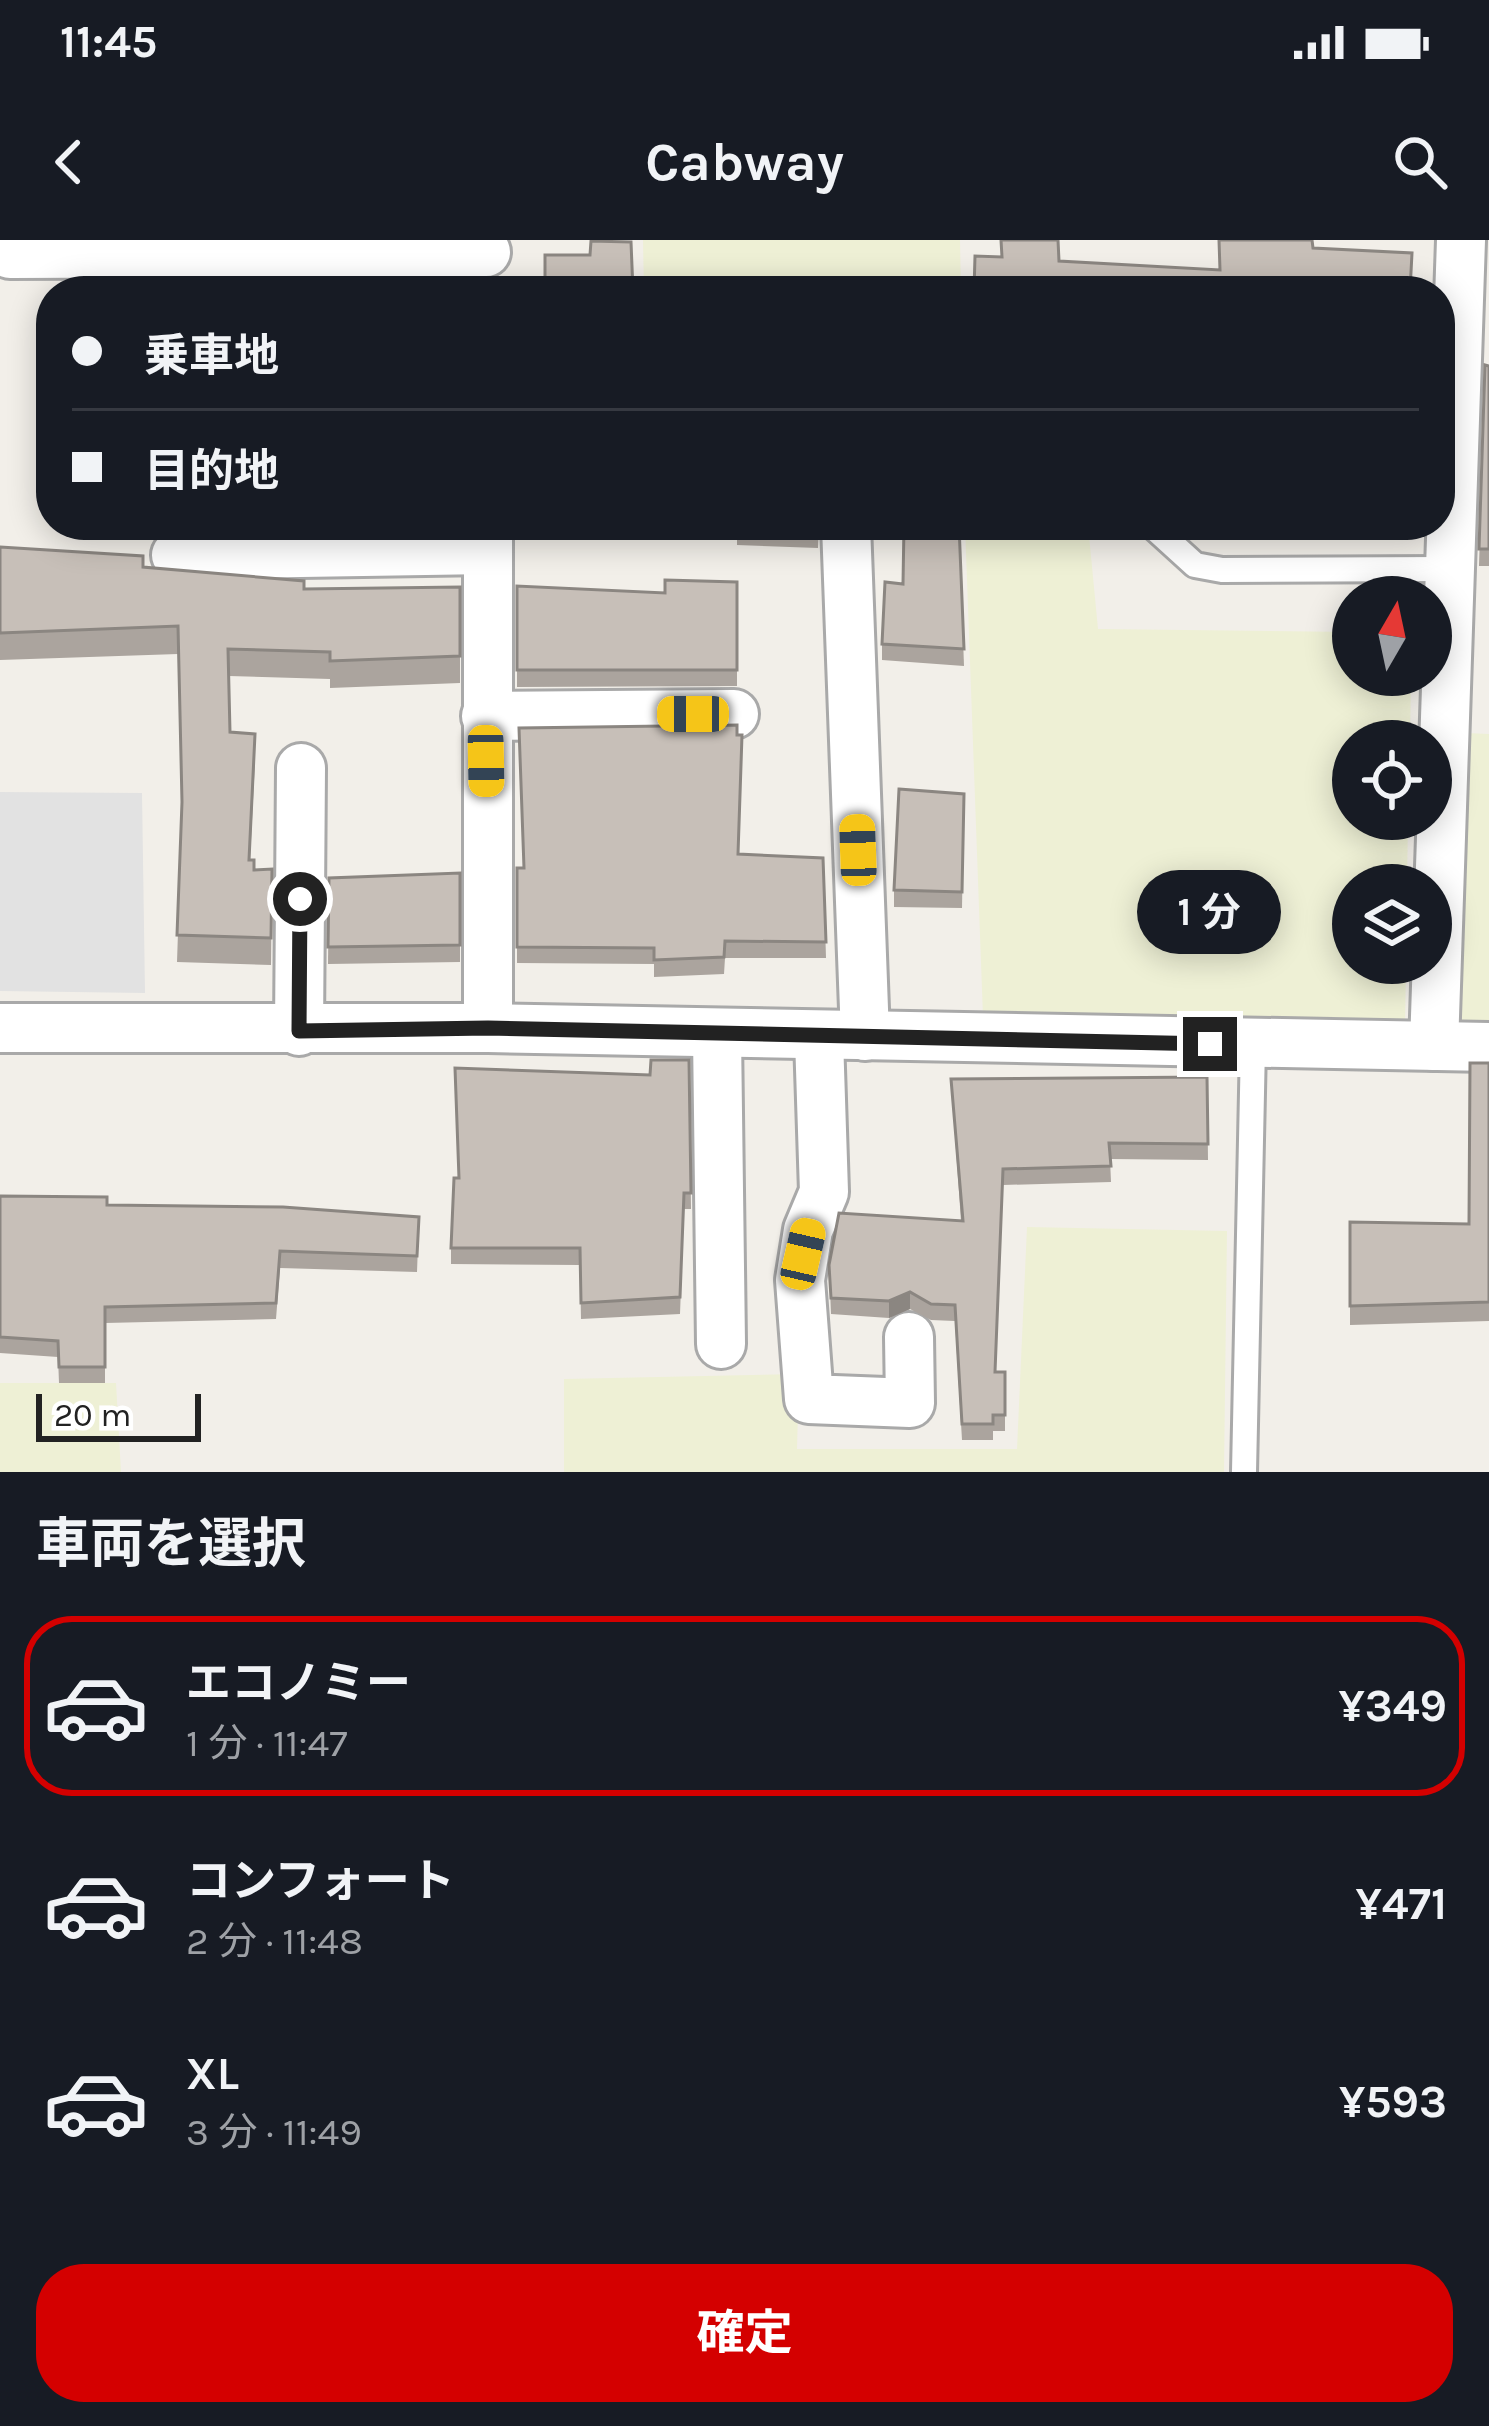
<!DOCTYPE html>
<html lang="ja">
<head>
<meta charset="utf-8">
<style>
  body { margin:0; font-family:Karla,"Noto Sans JP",sans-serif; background:#242831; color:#f1f3f6; height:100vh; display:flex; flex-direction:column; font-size:45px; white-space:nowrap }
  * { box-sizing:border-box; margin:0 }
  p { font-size:39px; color:#9ea1a6 }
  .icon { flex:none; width:66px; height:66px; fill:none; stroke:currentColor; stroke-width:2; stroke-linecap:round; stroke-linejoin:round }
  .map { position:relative; height:1232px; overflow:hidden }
  .details { display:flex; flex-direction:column; background:#171b24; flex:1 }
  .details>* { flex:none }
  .guide { position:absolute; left:36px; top:36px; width:1419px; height:264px; border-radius:48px; box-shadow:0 6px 30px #0003; display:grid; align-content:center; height:264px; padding:0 36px; background:#171b24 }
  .needle { width:78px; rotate:9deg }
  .controls { position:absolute; left:1332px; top:336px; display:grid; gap:24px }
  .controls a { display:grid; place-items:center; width:120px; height:120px; border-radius:50%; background:#171b24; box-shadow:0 6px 30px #0003; font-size:60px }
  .scale { position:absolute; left:36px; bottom:30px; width:165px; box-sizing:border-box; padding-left:12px; border:6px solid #222; border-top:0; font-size:33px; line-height:42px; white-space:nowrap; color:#222; -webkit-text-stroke:9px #fff; paint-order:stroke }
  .end { position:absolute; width:54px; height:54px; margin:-27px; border:15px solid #222; background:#fff; box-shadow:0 0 0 6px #fff }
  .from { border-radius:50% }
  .bubble { position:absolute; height:84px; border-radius:42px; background:#171b24; box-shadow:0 6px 30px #0003; font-size:39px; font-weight:700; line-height:84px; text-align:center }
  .car { position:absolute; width:36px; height:72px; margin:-36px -18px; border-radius:15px; box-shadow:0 0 9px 3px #0007; background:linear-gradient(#f5c518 24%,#345 0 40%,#f5c518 0 76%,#345 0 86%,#f5c518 0) }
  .guide b { display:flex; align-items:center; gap:42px; height:114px; font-size:45px }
  .guide b+b { border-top:3px solid #363941 }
  .guide i { width:30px; height:30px; background:#f1f3f6 }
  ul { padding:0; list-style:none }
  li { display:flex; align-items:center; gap:36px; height:180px; margin:0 24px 18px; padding:0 12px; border:6px solid transparent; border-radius:48px }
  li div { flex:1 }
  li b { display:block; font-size:45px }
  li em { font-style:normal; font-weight:700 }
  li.current { border-color:#d40000 }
  li>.icon { width:108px; height:108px; stroke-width:1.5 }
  h2 { padding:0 36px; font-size:54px; line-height:144px }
  .action { display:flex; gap:24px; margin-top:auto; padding:24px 36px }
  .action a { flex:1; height:138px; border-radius:48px; background:#d40000; color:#fff; font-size:48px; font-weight:700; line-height:138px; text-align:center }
  .status { display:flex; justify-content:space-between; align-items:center; height:84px; padding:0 60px; background:#171b24; direction:ltr }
  .status svg { height:33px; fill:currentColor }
  header { display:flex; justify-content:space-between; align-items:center; height:156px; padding:0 36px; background:#171b24; font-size:54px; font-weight:700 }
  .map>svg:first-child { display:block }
</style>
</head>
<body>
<div class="status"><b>11:45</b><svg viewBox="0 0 49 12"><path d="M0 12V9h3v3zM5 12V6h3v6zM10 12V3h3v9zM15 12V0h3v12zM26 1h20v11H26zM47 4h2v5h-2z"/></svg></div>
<header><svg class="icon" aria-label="back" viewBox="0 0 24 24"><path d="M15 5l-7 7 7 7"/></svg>Cabway<svg class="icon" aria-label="search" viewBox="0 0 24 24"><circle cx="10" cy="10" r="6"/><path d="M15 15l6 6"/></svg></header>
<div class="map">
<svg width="1489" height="1232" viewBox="0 0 1489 1232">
  <rect width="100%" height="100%" fill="#f2efe9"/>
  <g fill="#eef0d5">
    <polygon points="643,0 960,0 961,51 644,51"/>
    <polygon points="965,285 1088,285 1098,389 1353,392 1353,435 1411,435 1410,501 1353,501 1353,579 1408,579 1407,645 1353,645 1353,723 1406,723 1405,787 983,777"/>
    <polygon points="1466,493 1489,494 1489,783 1457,782"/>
    <polygon points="1027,987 1227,991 1224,1232 564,1232 564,1139 799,1134 797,1209 1017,1209"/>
    <polygon points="0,1143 116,1143 121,1232 0,1232"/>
  </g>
  <polygon fill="#e2e2e2" points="0,552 142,553 145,753 0,751"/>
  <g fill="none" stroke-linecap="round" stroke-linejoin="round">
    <defs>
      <g id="service">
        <polyline points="1151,285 1195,325 1222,330 1447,329"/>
        <polyline points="1244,1232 1253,805"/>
      </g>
      <g id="minor">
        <polyline points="10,14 486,12"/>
        <polyline points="488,285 488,788"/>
        <polyline points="846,285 865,796"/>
        <polyline points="176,315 488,310"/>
        <polyline points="486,476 734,474"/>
        <polyline points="0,788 488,788 1489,807"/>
        <polyline points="299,791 301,528"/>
        <polyline points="717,795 721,1104"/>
        <polyline points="819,798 824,952 808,990 800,1040 809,1159 910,1163 909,1097"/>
        <polyline points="1434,806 1461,0"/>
      </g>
    </defs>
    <use href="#service" stroke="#a9a9a9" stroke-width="30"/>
    <use href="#minor" stroke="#a9a9a9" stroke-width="54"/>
    <use href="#service" stroke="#fff" stroke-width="24"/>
    <use href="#minor" stroke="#fff" stroke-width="48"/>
  </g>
  <g fill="#aba49e">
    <polygon points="1485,125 1489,126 1489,326 1479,326"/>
    <polygon points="737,285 819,285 818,308 737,305"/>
    <polygon points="959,285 964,426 882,420 882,404 903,344"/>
    <polygon points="0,307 304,349 460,347 460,443 330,448 330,439 229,436 230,492 255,521 250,620 254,630 272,629 271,725 177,722 182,572 178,414 0,420"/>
    <polygon points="737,342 737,446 517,447 517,346 665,353"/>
    <polygon points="964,554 962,668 894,667 894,650"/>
    <polygon points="738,614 823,618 826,718 725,718 724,734 654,737 654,724 517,723 517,628"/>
    <polygon points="460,633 460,722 328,724 329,638"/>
    <polygon points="689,820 691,969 684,969 680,1074 581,1079 580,1025 451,1024 451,1008 650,835"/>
    <polygon points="1489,823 1489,1081 1350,1085 1350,982 1469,984"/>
    <polygon points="1207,837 1208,920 1110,919 1111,942 1003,945 995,1132 1005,1132 1005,1191 993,1191 993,1200 962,1200 955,1081 931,1080 910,1069 889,1078 831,1074 829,1025 961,981 951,839"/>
    <polygon points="0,956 107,965 419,977 417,1032 280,1028 276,1079 105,1083 105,1143 59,1143 58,1117 0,1113"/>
  </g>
  <polygon fill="#8b8681" points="910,1052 910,1069 889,1078 889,1061"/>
  <g fill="#c7bfb8" stroke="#8b8681" stroke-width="3">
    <polygon points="1001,0 1058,0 1059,21 1220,30 1219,0 1312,0 1313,8 1412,13 1410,51 974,51 975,16 1002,17"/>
    <polygon points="591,1 631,2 633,51 545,51 545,15 590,15"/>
    <polygon points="1485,125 1489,126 1489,309 1479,309"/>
    <polygon points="737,285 819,285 818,292 737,289"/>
    <polygon points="904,285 959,285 964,409 882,404 885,342 903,344"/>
    <polygon points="0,307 143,316 143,327 304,341 304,349 460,347 460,416 330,421 330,412 228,409 230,492 255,494 249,620 254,620 254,630 272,629 271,698 177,695 182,562 178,386 0,393"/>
    <polygon points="665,340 737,342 737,430 517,430 517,346 665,353"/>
    <polygon points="737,485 737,495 742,495 738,614 823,618 826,702 725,701 724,717 654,720 654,708 517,707 517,628 524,628 519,488"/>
    <polygon points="899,549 964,554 962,652 894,650"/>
    <polygon points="460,633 460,705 328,707 329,638"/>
    <polygon points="651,820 689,820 691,953 684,953 680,1057 581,1063 580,1008 451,1008 454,938 459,938 455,828 650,835"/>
    <polygon points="1470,823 1489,823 1489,1062 1350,1066 1350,982 1469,984"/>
    <polygon points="1207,837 1208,904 1109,903 1111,926 1003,929 995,1132 1005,1132 1005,1175 993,1175 993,1184 962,1184 955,1065 931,1064 910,1052 889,1061 831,1058 829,1025 839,973 963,981 951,839"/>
    <polygon points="0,956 107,957 107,965 283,967 419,977 417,1016 280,1011 276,1063 105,1067 105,1127 59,1127 58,1101 0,1097"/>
  </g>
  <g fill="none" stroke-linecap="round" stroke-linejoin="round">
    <polyline stroke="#222" stroke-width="15" points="300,659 299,791 488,788 1210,804"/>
  </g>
</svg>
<div class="controls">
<a><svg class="needle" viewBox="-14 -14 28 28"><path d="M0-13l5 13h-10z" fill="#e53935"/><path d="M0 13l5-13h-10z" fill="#9ea1a6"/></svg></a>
<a><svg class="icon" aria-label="locate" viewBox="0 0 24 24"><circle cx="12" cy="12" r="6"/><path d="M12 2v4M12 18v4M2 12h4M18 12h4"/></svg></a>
<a><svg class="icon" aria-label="layers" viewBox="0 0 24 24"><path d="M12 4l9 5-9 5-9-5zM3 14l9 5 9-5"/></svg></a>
</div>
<div class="scale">20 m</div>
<i class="end from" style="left:300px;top:659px"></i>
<i class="end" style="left:1210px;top:804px"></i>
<div class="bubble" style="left:1137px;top:630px;width:144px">1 分</div>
<i class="car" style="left:693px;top:474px;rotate:270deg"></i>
<i class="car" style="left:486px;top:521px;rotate:179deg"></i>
<i class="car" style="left:858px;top:610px;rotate:358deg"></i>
<i class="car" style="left:803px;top:1014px;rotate:13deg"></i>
<div class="guide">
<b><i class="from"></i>乗車地</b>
<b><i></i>目的地</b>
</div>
</div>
<section class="details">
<h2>車両を選択</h2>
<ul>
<li class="current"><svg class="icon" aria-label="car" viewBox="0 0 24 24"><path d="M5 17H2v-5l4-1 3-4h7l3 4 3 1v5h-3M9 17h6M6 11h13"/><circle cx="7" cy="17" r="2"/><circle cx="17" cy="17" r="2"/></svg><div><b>エコノミー</b><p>1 分 · 11:47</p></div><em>¥349</em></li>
<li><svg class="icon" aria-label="car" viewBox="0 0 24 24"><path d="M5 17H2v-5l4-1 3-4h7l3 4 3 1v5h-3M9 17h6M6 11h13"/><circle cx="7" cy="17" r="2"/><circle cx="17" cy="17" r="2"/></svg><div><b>コンフォート</b><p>2 分 · 11:48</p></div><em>¥471</em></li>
<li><svg class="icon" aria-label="car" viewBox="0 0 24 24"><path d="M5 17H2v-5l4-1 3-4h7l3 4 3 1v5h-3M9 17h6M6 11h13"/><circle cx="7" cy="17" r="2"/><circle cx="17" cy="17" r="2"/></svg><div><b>XL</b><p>3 分 · 11:49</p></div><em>¥593</em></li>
</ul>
<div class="action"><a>確定</a></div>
</section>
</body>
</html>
